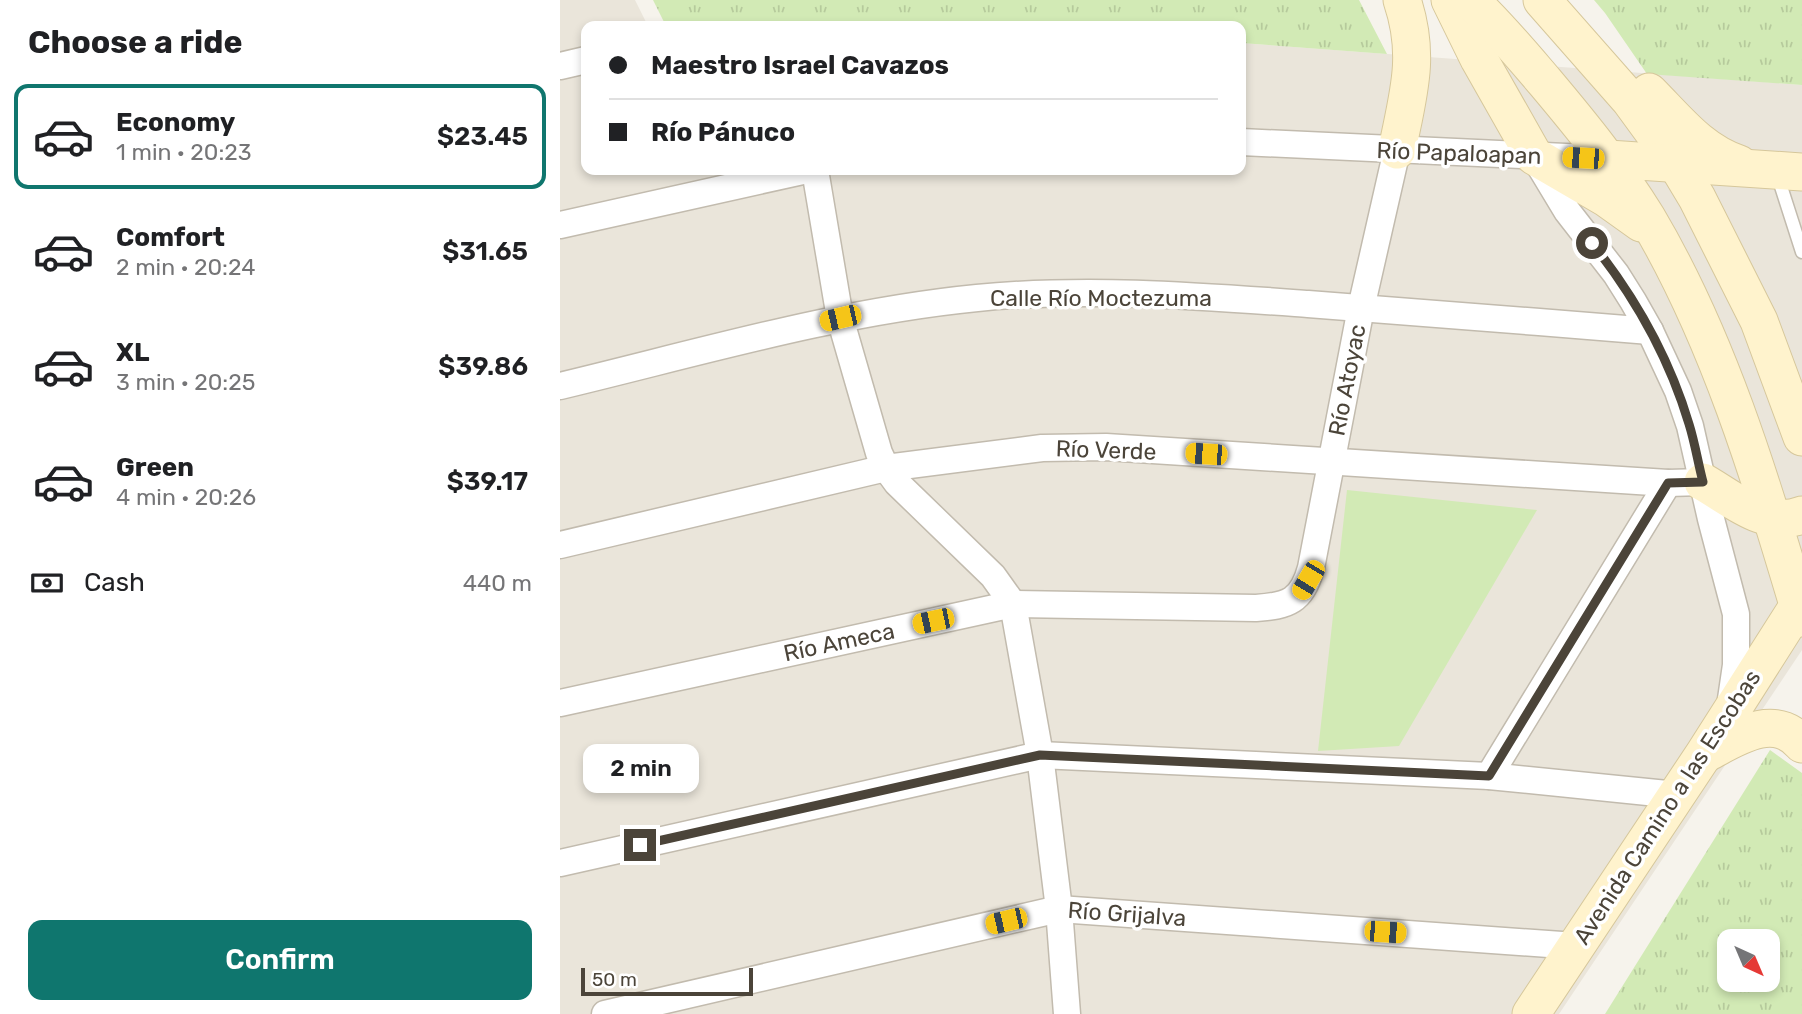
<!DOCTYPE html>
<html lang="en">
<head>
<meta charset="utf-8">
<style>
  body { margin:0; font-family:Rubik,sans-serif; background:#f6f6f6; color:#202124; height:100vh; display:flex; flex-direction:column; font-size:26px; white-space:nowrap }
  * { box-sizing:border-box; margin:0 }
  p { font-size:23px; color:#757577 }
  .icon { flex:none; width:38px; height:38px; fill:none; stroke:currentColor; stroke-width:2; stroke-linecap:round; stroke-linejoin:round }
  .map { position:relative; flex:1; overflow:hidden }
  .sheet { display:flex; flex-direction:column; background:#fff; width:560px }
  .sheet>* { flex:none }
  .top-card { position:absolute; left:21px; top:21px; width:665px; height:154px; border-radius:14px; box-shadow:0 4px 10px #0003; display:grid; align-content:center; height:154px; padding:0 28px; background:#fff }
  .needle { width:46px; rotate:136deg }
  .tools { position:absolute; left:1157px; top:929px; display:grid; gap:14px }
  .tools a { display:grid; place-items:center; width:63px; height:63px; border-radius:14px; background:#fff; box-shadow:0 4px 10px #0003; font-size:35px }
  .scale { position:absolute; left:21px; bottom:18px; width:172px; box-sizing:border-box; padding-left:7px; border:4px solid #4b4439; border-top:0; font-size:19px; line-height:24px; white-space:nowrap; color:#4b4439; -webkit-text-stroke:5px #fff; paint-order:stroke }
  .end { position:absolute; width:32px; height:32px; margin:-16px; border:9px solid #4b4439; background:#fff; box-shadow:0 0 0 4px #fff }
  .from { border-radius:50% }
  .bubble { position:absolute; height:49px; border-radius:14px; background:#fff; box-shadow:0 4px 10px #0003; font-size:23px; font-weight:600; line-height:49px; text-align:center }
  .car { position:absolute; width:21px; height:42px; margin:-21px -10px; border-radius:9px; box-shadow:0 0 5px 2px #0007; background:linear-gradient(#f5c518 24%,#345 0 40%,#f5c518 0 76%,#345 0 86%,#f5c518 0) }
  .top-card b { display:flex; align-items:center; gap:24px; height:66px; font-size:26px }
  .top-card b+b { border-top:2px solid #e0e0e0 }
  .top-card i { width:18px; height:18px; background:#202124 }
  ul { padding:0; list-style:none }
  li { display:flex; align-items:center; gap:21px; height:105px; margin:0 14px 10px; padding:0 14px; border:4px solid transparent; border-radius:14px }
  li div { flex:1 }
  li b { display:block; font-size:26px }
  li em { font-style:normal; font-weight:600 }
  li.current { border-color:#0f766e }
  li>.icon { width:63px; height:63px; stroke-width:1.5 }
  h2 { padding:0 28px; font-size:32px; line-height:84px }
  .pay { display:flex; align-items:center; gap:18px; height:77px; padding:0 28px; font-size:26px }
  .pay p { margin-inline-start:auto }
  .cta { display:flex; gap:14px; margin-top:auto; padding:14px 28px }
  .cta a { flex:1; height:80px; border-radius:14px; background:#0f766e; color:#fff; font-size:28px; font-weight:600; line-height:80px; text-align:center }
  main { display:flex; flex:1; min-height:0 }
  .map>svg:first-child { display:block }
</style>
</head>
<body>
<main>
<section class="sheet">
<h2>Choose a ride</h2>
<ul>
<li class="current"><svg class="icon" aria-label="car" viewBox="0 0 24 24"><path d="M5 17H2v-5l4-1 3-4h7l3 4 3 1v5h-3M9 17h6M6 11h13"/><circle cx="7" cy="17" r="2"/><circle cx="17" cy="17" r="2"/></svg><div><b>Economy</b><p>1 min · 20:23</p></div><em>$23.45</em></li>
<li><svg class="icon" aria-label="car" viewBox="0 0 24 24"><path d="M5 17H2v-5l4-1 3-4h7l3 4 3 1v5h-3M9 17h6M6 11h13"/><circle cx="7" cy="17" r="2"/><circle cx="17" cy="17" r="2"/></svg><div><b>Comfort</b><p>2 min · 20:24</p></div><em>$31.65</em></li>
<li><svg class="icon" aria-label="car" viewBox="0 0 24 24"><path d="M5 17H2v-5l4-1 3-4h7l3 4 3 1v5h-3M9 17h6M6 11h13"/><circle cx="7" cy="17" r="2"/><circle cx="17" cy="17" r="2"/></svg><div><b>XL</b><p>3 min · 20:25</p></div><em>$39.86</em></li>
<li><svg class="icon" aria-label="car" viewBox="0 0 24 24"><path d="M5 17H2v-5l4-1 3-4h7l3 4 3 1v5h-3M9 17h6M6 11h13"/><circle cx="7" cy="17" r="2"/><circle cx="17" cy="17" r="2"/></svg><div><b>Green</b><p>4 min · 20:26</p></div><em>$39.17</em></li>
</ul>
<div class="pay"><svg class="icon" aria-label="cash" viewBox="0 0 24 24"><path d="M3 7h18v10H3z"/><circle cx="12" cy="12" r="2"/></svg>Cash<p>440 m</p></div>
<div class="cta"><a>Confirm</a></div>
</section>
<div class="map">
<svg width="1242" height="1014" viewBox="0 0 1242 1014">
  <defs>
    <pattern id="grass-tufts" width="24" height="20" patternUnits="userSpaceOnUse" patternTransform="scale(1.75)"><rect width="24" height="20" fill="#d2eab5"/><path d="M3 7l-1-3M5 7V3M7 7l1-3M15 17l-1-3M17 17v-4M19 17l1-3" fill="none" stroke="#b6ca9c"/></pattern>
  </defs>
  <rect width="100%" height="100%" fill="#f6f3ec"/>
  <polygon fill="#eae5da" points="0,0 75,0 88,26 26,26 26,170 681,170 681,43 1242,85 1242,650 999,1014 0,1014"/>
  <g fill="url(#grass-tufts)" fill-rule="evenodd">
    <polygon points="93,0 799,0 827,54 681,43 681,26 106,26"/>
    <polygon points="1034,0 1242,0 1242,85 1087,74 1045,13"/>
    <path d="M1210 750 1242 773V1014H1045ZM1169 942H1208V980H1169Z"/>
  </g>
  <polygon fill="#d2eab5" points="787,490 977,510 839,746 758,751"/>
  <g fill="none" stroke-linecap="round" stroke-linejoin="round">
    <defs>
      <polyline id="lane" points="1217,174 1242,252"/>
      <g id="street">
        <polyline points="0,66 26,60"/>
        <polyline points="681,142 1048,159"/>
        <polyline points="975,158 1007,211 1056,274 1073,301 1090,331 1118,391 1130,426 1151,519 1176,614 1176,665 1170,706"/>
        <polyline points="255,170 280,318 319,453 326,468 337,483 433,576 453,604 480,755 499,909 507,1014"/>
        <polyline points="0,225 247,170"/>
        <path d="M0 386C138 353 275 312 417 298 527 287 639 296 748 304 862 312 976 322 1090 331"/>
        <polyline points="0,545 326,468 482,448 546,447 1108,483 1143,482"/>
        <path d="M0 703 453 604 696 608C728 606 742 601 751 568L801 308 837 150"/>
        <polyline points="929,776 1108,483"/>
        <polyline points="0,863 480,755 929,776 1117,795"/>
        <polyline points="45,1014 499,909 1016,946"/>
      </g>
      <g id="secondary">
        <polyline points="890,0 919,59 974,156 1046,198 1081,223"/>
        <path d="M910 0C937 25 961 54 985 82 1022 126 1057 169 1087 218 1160 341 1201 481 1242 618"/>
        <polyline points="982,0 1070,100 1116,163 1137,198 1199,321 1242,437"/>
        <path d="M1089 92C1117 120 1140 151 1179 164"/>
        <path d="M837 150C848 95 861 56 842 0"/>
        <polyline points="1048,159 1242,172"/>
        <path d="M1143 482C1173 499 1206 529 1242 515"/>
        <path d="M1145 754C1175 738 1214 711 1242 744"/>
        <polyline points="971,1014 1144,754 1242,600"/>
      </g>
    </defs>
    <use href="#lane" stroke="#c2bbae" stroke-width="15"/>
    <use href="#street" stroke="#c2bbae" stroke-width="29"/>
    <use href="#secondary" stroke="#d6c79b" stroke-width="39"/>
    <use href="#lane" stroke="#fff" stroke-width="12"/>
    <use href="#street" stroke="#fff" stroke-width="26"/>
    <use href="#secondary" stroke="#fff3cd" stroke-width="37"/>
  </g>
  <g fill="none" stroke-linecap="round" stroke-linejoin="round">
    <path stroke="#4b4439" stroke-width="9" d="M80 845 480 755 929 776 1108 483 1143 482C1138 463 1135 443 1129 424 1109 357 1075 297 1032 243"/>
  </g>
  <g text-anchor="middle" stroke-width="7" stroke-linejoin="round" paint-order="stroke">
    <g font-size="23" fill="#4b4439" stroke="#fff">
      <text transform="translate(899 153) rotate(2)" y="8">Río Papaloapan</text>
      <text x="541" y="306">Calle Río Moctezuma</text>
      <text transform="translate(787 380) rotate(-79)" y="8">Río Atoyac</text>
      <text transform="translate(546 450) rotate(2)" y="8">Río Verde</text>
      <text transform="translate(279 642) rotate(-12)" y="8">Río Ameca</text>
      <text transform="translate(1107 807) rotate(-57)" y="8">Avenida Camino a las Escobas</text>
      <text transform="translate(567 914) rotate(4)" y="8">Río Grijalva</text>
    </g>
  </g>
</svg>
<div class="tools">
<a><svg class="needle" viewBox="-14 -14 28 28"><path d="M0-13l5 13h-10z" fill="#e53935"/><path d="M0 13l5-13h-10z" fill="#757577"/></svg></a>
</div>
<div class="scale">50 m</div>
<i class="end from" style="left:1032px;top:243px"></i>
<i class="end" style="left:80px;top:845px"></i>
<div class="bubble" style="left:23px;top:744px;width:116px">2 min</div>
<i class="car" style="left:1023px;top:158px;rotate:273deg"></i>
<i class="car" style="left:280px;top:318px;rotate:257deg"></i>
<i class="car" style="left:646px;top:454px;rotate:274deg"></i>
<i class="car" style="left:748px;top:580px;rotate:211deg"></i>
<i class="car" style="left:373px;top:621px;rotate:258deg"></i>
<i class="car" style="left:446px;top:921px;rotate:257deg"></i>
<i class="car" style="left:825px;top:932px;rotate:94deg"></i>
<div class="top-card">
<b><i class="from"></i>Maestro Israel Cavazos</b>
<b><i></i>Río Pánuco</b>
</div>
</div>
</main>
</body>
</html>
